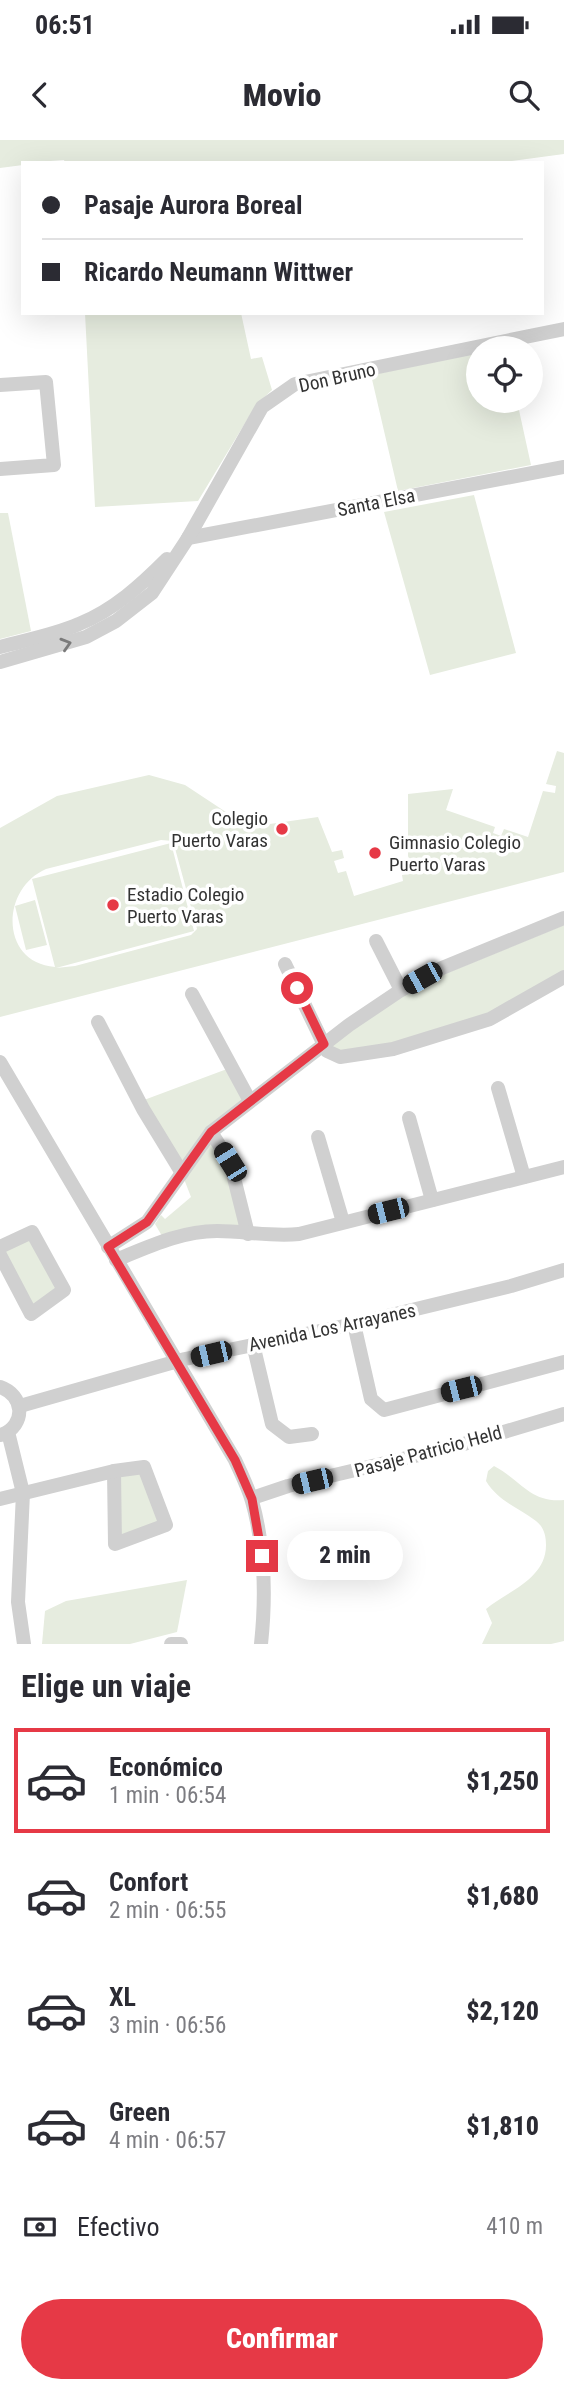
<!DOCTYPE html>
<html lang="es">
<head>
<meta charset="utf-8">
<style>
  body { margin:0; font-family:"Roboto Condensed",sans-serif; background:#f2f2f3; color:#2b2b33; height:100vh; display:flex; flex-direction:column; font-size:26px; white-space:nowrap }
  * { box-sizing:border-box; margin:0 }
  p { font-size:23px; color:#7c7c81 }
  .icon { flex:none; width:38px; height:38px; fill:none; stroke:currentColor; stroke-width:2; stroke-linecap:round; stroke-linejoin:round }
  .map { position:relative; height:1504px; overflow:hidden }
  .details { display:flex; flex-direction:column; background:#fff; flex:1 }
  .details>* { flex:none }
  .hud { position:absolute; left:21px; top:21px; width:523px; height:154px; border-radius:0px; box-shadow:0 7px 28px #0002; display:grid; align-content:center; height:154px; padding:0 21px; background:#fff }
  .fabs { position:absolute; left:466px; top:196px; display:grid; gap:14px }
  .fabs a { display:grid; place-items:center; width:77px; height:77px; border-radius:50%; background:#fff; box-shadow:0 7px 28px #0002; font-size:35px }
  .end { position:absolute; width:32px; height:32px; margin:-16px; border:9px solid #e63946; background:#fff; box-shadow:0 0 0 4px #fff }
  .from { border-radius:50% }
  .bubble { position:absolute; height:49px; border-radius:24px; background:#fff; box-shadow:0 7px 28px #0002; font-size:23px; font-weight:800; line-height:49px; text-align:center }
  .car { position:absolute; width:21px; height:42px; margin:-21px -10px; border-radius:9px; box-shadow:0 0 5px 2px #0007; background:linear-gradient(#222 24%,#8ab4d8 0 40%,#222 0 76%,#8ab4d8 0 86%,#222 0) }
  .hud b { display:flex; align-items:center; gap:24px; height:66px; font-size:26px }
  .hud b+b { border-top:2px solid #e1e1e2 }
  .hud i { width:18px; height:18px; background:#2b2b33 }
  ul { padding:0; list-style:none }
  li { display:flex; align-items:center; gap:21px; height:105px; margin:0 14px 10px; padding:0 7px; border:4px solid transparent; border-radius:0px }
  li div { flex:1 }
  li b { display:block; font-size:26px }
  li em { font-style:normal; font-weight:800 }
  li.selected { border-color:#e63946 }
  li>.icon { width:63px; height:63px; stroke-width:1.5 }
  h2 { padding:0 21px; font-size:32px; line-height:84px }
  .pay { display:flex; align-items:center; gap:18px; height:77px; padding:0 21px; font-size:26px }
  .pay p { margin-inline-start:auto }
  .button { display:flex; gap:14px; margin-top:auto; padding:14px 21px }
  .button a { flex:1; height:80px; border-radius:42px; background:#e63946; color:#fff; font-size:28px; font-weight:800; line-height:80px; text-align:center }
  .status { display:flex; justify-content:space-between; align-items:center; height:49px; padding:0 35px; background:#fff; direction:ltr }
  .status svg { height:19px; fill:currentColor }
  header { display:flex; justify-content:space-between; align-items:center; height:91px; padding:0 21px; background:#fff; font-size:32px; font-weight:800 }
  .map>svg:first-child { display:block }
</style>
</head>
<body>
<div class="status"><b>06:51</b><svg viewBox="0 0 49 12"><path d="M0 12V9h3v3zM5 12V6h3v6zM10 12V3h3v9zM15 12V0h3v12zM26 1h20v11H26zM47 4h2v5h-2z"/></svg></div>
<header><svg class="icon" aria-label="back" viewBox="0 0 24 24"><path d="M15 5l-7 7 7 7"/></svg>Movio<svg class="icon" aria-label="search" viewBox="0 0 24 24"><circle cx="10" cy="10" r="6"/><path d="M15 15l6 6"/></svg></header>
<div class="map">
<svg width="564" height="1504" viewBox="0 0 564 1504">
  <rect width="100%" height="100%" fill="#fff"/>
  <g fill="#e6ecdf" fill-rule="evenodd">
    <polygon points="0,0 564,0 564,14 496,23 65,23 64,20 23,23 23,25 0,28"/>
    <polygon points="85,173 241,173 251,219 262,217 272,250 256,265 198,361 95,367"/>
    <polygon points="478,213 478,261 517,261 531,325 398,351 371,235"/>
    <polygon points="474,355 516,513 430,535 384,372"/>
    <polygon points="0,373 8,373 31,491 0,499"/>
    <path d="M557 611 564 613V732L0 877V688L57 656 149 635 185 645 241 682 256 686 318 677 332 712 342 710 344 718 334 721 338 733 346 731 354 756 403 741 402 735 413 732 408 716V654L453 649 446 670 495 687 493 693 501 696 504 689 528 697 543 651 555 653 556 646 546 644ZM161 700 173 701 197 789 191 795 75 826 56 828 194 791 171 703 32 739 55 827C0 823 0 749 46 729Z"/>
    <polygon points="35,760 47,805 26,810 15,766"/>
    <polygon points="564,785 564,833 489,875 393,905 340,913 322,910 408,849"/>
    <polygon points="227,929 244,959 181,1026 144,960"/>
    <polygon points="211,1000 225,1026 242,1087 162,1096 155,1084 161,1075 165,1079 191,1057 184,1039"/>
    <polygon points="32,1093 63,1150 32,1172 0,1111"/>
    <path d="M494 1326C521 1340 530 1363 564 1360V1501L551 1504H482L492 1483 486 1469C508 1451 546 1439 546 1405 546 1396 544 1387 536 1381 518 1367 499 1362 486 1341L488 1331Z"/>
    <polygon points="141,1331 161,1383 119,1399 118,1335"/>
    <polygon points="187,1440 177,1492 130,1504 42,1504 45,1471 66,1461"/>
  </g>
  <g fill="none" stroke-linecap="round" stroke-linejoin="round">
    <g stroke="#d0d0d0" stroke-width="14">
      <polyline points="0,245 46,242 54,325 0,329"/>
      <polyline points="188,398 564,327"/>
      <path d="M0 507C26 500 54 495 79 484 114 470 141 445 167 419"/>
      <polyline points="0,522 86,497 116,481 152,453 188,398 262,267 295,244 564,189"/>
      <polyline points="376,801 401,850"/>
      <polyline points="285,824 327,911 340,917 393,909 490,879 564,837"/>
      <polyline points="192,854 250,961"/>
      <polyline points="98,882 143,969 182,1033"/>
      <path d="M0 922 235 1320C241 1333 248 1347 252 1361 265 1407 266 1457 261 1504"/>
      <polyline points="498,948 524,1037"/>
      <polyline points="409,978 432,1060"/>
      <polyline points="211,992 230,1022 248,1094"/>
      <polyline points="318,997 343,1082"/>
      <polyline points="0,1107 32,1092 64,1150 31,1174 0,1115"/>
      <polyline points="108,1107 147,1082 211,992 349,885 401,850 442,828 564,778"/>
      <path d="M116 1120C148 1107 181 1091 217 1091 245 1091 271 1097 299 1094L564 1027"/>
      <polyline points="354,1184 371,1259 384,1270 564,1222"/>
      <polyline points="253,1204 272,1284 289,1297 312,1294"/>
      <path d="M0 1247C24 1255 27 1285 1 1295"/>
      <polyline points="20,1266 185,1219 354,1184 511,1146 564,1130"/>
      <polyline points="8,1292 23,1353 18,1462 24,1504"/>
      <polygon points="144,1327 166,1385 115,1404 114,1331"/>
      <polyline points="252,1358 288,1346 457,1306 564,1274"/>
      <polyline points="0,1359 114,1331"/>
      <polyline points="171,1504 181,1504"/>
    </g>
  </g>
  <defs><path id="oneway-chevron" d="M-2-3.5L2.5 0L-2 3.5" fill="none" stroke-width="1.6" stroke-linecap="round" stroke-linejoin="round" transform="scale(1.75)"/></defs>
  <use stroke="#7a7a7a" href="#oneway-chevron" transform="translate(66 504) rotate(-17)"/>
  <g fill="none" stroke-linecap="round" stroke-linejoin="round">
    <polyline stroke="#e63946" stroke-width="9" points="262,1416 252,1359 235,1320 108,1107 147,1082 211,992 324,904 297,848"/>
  </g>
  <g fill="#e63946" stroke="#fff" stroke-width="2.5">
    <circle cx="282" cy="689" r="7"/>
    <circle cx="375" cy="713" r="7"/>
    <circle cx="113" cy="765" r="7"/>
  </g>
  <g text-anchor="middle" stroke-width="7" stroke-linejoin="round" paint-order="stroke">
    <g font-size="19" fill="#333" stroke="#fff">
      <text transform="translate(337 237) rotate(-13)" y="7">Don Bruno</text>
      <text transform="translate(376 362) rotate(-11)" y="7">Santa Elsa</text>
      <text transform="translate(332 1187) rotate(-12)" y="7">Avenida Los Arrayanes</text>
      <text transform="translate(428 1311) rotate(-15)" y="7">Pasaje Patricio Held</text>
    </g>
    <g font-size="19" fill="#333" stroke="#fff" text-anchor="start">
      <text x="268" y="685" text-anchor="end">Colegio<tspan x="268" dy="22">Puerto Varas</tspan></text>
      <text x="389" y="709">Gimnasio Colegio<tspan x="389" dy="22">Puerto Varas</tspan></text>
      <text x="127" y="761">Estadio Colegio<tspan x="127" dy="22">Puerto Varas</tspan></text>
    </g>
  </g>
</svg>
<div class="fabs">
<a><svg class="icon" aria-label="locate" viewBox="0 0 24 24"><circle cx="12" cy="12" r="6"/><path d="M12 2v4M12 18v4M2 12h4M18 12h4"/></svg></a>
</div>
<i class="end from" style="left:297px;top:848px"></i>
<i class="end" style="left:262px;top:1416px"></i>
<div class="bubble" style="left:287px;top:1391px;width:116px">2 min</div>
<i class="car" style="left:422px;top:838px;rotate:241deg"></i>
<i class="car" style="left:230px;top:1022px;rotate:328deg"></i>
<i class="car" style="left:388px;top:1071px;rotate:256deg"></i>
<i class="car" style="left:211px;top:1214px;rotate:257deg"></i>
<i class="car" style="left:461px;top:1249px;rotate:256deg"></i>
<i class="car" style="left:312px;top:1341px;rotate:257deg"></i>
<div class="hud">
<b><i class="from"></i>Pasaje Aurora Boreal</b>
<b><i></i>Ricardo Neumann Wittwer</b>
</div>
</div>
<section class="details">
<h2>Elige un viaje</h2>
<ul>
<li class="selected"><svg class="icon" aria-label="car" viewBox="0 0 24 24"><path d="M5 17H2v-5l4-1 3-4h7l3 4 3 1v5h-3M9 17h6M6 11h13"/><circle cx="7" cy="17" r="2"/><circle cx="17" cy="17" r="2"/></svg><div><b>Económico</b><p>1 min · 06:54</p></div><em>$1,250</em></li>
<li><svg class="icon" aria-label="car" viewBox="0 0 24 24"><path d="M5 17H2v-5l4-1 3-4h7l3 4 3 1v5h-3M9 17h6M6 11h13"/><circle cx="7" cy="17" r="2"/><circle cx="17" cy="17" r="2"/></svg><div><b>Confort</b><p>2 min · 06:55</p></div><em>$1,680</em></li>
<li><svg class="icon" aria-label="car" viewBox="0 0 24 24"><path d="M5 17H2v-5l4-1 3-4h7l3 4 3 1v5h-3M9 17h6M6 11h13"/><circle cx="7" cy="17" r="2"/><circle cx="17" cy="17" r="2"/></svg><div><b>XL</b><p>3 min · 06:56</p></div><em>$2,120</em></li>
<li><svg class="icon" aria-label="car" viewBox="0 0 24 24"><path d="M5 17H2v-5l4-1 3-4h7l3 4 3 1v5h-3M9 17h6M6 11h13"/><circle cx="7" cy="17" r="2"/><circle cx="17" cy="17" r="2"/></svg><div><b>Green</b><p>4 min · 06:57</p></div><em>$1,810</em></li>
</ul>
<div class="pay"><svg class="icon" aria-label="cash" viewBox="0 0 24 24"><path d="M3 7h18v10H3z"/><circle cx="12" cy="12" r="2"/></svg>Efectivo<p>410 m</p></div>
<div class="button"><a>Confirmar</a></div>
</section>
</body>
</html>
